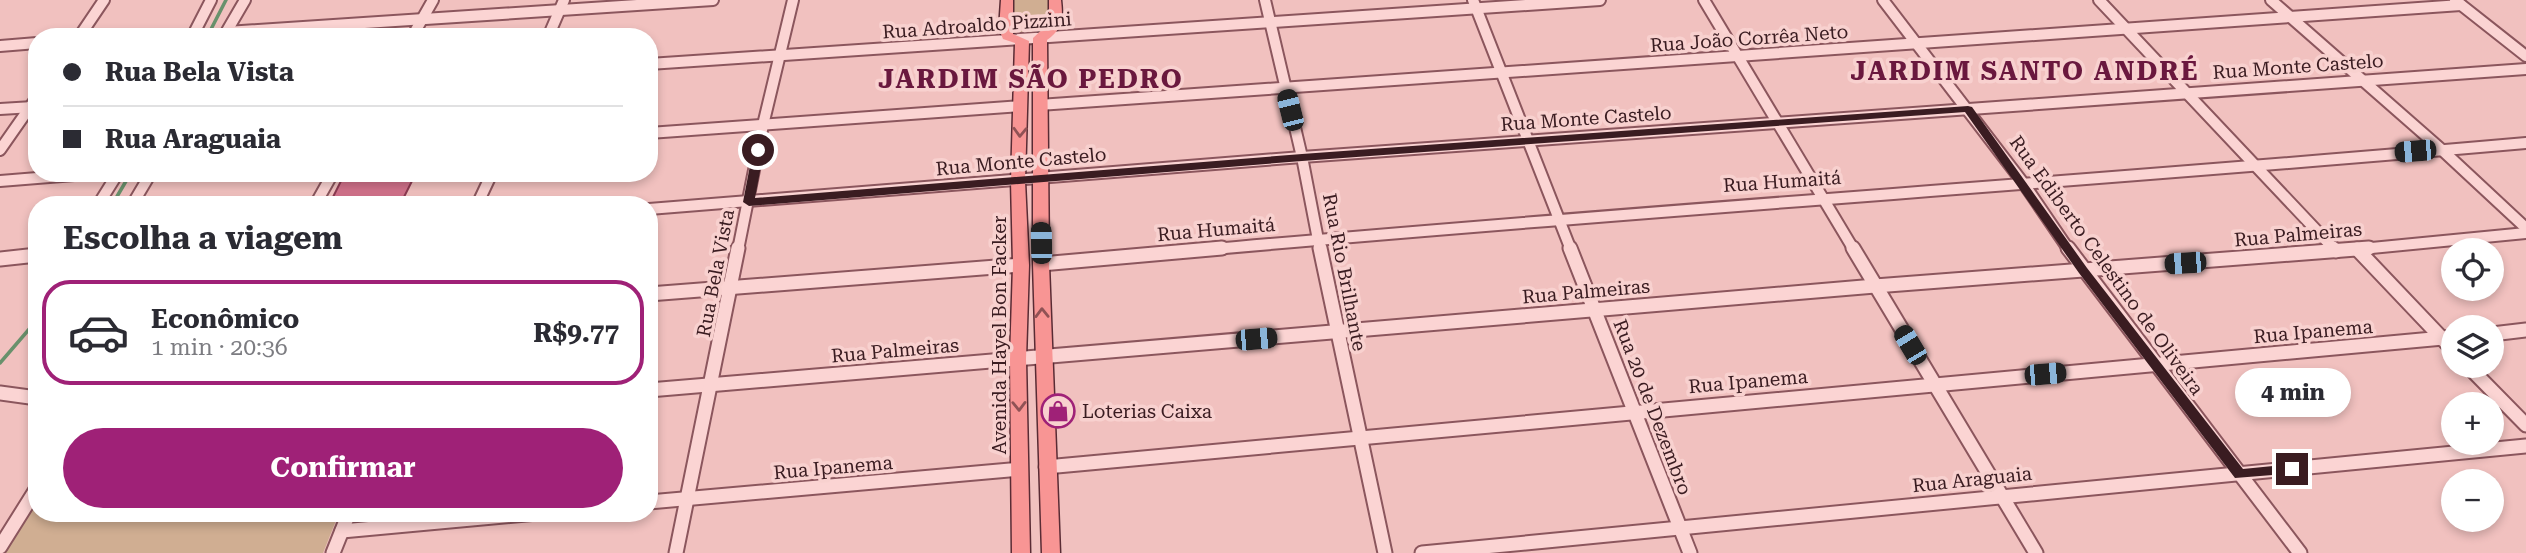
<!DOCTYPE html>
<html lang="pt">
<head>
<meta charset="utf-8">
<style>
  body { margin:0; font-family:"Roboto Serif",serif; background:#f2f2f3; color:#2b2b33; height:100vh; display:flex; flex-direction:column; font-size:26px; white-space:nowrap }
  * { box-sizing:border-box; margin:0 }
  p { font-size:23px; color:#7c7c81 }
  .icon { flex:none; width:38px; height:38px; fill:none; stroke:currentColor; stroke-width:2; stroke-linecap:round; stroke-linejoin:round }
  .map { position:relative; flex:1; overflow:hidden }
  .panel { position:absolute; left:28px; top:196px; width:630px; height:326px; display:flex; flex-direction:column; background:#fff; border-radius:28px; box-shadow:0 4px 10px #0003 }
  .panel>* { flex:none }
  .top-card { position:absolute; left:28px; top:28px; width:630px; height:154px; border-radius:28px; box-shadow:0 4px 10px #0003; display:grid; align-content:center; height:154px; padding:0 35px; background:#fff }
  .fabs { position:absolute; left:2441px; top:238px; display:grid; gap:14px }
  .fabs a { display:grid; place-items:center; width:63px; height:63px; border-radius:50%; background:#fff; box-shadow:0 4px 10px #0003; font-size:35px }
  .end { position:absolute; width:32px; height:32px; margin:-16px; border:9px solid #3a1c21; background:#fff; box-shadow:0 0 0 4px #fff }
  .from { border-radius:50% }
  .bubble { position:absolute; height:49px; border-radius:24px; background:#fff; box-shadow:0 4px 10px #0003; font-size:23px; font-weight:700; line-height:49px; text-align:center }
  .car { position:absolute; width:21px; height:42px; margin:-21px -10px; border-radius:9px; box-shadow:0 0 5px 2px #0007; background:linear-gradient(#222 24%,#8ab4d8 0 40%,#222 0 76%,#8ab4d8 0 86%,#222 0) }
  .top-card b { display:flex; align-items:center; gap:24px; height:66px; font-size:26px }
  .top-card b+b { border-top:2px solid #e1e1e2 }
  .top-card i { width:18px; height:18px; background:#2b2b33 }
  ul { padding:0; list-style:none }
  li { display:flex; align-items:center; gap:21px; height:105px; margin:0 14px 10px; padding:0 21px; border:4px solid #e1e1e2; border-radius:28px }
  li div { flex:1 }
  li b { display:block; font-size:26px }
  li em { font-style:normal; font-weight:700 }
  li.selected { border-color:#9f2177 }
  li>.icon { width:63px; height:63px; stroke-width:1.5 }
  h2 { padding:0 35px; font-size:32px; line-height:84px }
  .cta { display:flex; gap:14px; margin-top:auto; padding:14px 35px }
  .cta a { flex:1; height:80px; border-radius:42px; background:#9f2177; color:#fff; font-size:28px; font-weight:700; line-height:80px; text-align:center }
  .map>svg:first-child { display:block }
</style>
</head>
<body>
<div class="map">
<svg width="2526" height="553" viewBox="0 0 2526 553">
  <rect width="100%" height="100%" fill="#f1c1bf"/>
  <g fill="#d0ae92">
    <polygon points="1011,0 1053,0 1053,27 1044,34 1013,35"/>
    <polygon points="37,503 37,513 339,513 323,553 5,553"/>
  </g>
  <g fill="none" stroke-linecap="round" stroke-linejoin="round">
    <g stroke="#69916c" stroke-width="3.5">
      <polyline points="207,37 226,0"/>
      <polyline points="112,205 129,176"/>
      <polyline points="0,363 37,320"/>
    </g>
  </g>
  <polygon fill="#d2728b" stroke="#8c3a51" stroke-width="2" points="345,173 416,173 400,205 329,205"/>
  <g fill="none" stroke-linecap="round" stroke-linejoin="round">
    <defs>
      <g id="minor-far1">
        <polyline points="1265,0 1302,157 1320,250"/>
        <polyline points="1473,0 1571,250"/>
        <polyline points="1704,0 1854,250"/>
        <polyline points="1883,0 2024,184 2069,250"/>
        <polyline points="2099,0 2335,250"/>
        <polyline points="2271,0 2441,149 2526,228"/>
        <polyline points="2455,0 2526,56"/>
        <polyline points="227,32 713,0"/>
        <polyline points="224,36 245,0"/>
        <polyline points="79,37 104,0"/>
        <polyline points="192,37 211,0"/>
        <polyline points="412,37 433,0"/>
        <polyline points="548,37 564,0"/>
        <polyline points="0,46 37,43"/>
        <polyline points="649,64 1600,0"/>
        <polyline points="1039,105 2461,5"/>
        <polyline points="0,109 33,107"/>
        <polyline points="649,133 1021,106"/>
        <polyline points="0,150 37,97"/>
        <polyline points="0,181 99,173"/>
        <polyline points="98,205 118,173"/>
        <polyline points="132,205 151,173"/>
        <polyline points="315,205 333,173"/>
        <polyline points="477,205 492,173"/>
        <polyline points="649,209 1302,157 2526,69"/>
        <polyline points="738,250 763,125 793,0"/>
        <path d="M1203 250C1644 210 2085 182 2526 143"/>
        <polyline points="2351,250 2526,233"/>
      </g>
      <g id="minor">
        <polyline points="1320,248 1385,553"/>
        <polyline points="1570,248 1690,553"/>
        <polyline points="1853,248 2036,553"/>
        <polyline points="2068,248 2300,553"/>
        <polyline points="2333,248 2336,251"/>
        <polyline points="2357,249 2454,351"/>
        <polyline points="0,259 37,255"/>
        <polyline points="1041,264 1222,248"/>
        <polyline points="649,294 1021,265"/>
        <polyline points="2492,334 2526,330"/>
        <polyline points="2468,366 2526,425"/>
        <polyline points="649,390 1875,286 2369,248"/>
        <polyline points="0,393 37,398"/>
        <polyline points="1046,467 2454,337"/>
        <polyline points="649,502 1020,469"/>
        <polyline points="342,531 537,513"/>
        <polyline points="0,547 37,488"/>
        <polyline points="333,553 349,513"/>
        <polyline points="676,553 738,248"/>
        <polyline points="1422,553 2526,446"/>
      </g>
      <g id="major">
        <polygon points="1001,0 1013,0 1013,34 1029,41 1025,181 1029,265 1026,359 1030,553 1012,553 1010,359 1013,265 1011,181 1015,43 1003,39 999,29"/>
        <path d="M1049 0H1061C1063 18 1063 29 1047 40L1049 264 1060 553H1042L1033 264V38L1049 23Z"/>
      </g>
    </defs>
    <use href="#minor-far1" stroke="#8b565d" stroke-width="14"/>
    <use href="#minor" stroke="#8b565d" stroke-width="17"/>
    <use href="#major" stroke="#592b34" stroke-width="3"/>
    <use href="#minor-far1" stroke="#fbd4d3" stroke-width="10"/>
    <use href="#minor" stroke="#fbd4d3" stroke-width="13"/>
    <use href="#major" fill="#f89594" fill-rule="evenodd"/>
  </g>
  <defs><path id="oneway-chevron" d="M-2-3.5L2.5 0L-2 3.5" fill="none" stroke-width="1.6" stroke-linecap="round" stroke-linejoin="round" transform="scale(1.75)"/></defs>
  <g stroke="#905255">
    <use href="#oneway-chevron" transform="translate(1020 132) rotate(92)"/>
    <use href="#oneway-chevron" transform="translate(1042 313) rotate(-91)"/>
    <use href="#oneway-chevron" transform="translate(1019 406) rotate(89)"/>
  </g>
  <polygon fill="#3a1c21" points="1968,106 1972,107 2087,268 2243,469 2292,464 2298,469 2296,473 2235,478 2079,273 1965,112 1302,161 749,206 743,202 753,150 758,147 764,150 755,198 1302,154"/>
  <defs>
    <symbol id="shop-ring" viewBox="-11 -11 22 22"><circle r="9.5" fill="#f8d1cf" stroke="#9f2177" stroke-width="1.5"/><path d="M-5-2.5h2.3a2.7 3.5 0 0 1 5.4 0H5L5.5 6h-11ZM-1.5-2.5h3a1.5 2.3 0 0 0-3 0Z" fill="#9f2177"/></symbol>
  </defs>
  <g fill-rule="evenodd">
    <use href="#shop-ring" x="1039" y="392" width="38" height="38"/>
  </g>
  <g text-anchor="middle" stroke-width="7" stroke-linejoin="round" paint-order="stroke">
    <g font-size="19" fill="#3a1c21" stroke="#f8d1cf">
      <text transform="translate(977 25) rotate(-4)" y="7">Rua Adroaldo Pizzini</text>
      <text transform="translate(1749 38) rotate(-4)" y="7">Rua João Corrêa Neto</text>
      <text transform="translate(2298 66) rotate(-4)" y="7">Rua Monte Castelo</text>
      <text transform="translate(1586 118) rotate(-4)" y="7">Rua Monte Castelo</text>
      <text transform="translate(1021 161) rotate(-5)" y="7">Rua Monte Castelo</text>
      <text transform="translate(1782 181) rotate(-4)" y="7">Rua Humaitá</text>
      <text transform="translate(1216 229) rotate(-5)" y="7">Rua Humaitá</text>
      <text transform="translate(2298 234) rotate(-5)" y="7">Rua Palmeiras</text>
      <text transform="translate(2107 265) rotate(54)" y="7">Rua Ediberto Celestino de Oliveira</text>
      <text transform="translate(1345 272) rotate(79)" y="7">Rua Rio Brilhante</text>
      <text transform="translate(715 273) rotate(-79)" y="7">Rua Bela Vista</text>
      <text transform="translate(1586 291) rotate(-5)" y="7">Rua Palmeiras</text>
      <text transform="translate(2313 331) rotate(-5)" y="7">Rua Ipanema</text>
      <text transform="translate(999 335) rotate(-90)" y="7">Avenida Hayel Bon Facker</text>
      <text transform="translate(895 350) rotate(-5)" y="7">Rua Palmeiras</text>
      <text transform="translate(1748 381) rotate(-5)" y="7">Rua Ipanema</text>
      <text transform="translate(1653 407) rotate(69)" y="7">Rua 20 de Dezembro</text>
      <text transform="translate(833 467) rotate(-5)" y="7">Rua Ipanema</text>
      <text transform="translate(1972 479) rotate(-6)" y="7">Rua Araguaia</text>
    </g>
    <g font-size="19" fill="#3a1c21" stroke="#f8d1cf" text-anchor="start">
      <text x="1082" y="418">Loterias Caixa</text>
    </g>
    <g font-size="26" font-weight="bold" letter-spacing="2" fill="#6a183e" stroke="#f8d1cf">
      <text x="2025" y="80">JARDIM SANTO ANDRÉ</text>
      <text x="1031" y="88">JARDIM SÃO PEDRO</text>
    </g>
  </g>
</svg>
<div class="fabs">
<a><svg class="icon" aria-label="locate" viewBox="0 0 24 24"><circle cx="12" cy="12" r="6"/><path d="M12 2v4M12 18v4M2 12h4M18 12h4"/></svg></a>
<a><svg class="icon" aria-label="layers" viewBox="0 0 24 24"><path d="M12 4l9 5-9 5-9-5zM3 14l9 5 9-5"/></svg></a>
<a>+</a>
<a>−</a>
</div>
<i class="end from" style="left:758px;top:150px"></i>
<i class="end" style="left:2292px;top:469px"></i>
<div class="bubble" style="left:2235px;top:368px;width:116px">4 min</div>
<i class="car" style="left:1290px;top:110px;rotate:346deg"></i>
<i class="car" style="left:2415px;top:151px;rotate:265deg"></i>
<i class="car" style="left:1041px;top:243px;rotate:359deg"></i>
<i class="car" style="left:2185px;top:263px;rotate:266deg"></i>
<i class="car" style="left:1256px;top:339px;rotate:85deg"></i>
<i class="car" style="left:1910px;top:345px;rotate:329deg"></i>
<i class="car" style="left:2045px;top:374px;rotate:85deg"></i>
<div class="top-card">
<b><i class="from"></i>Rua Bela Vista</b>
<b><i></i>Rua Araguaia</b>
</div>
<section class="panel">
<h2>Escolha a viagem</h2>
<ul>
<li class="selected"><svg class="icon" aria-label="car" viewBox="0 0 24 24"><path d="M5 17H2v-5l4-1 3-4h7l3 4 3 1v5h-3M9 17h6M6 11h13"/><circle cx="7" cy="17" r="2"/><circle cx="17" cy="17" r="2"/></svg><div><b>Econômico</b><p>1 min · 20:36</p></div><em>R$9.77</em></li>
</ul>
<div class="cta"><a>Confirmar</a></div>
</section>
</div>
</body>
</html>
